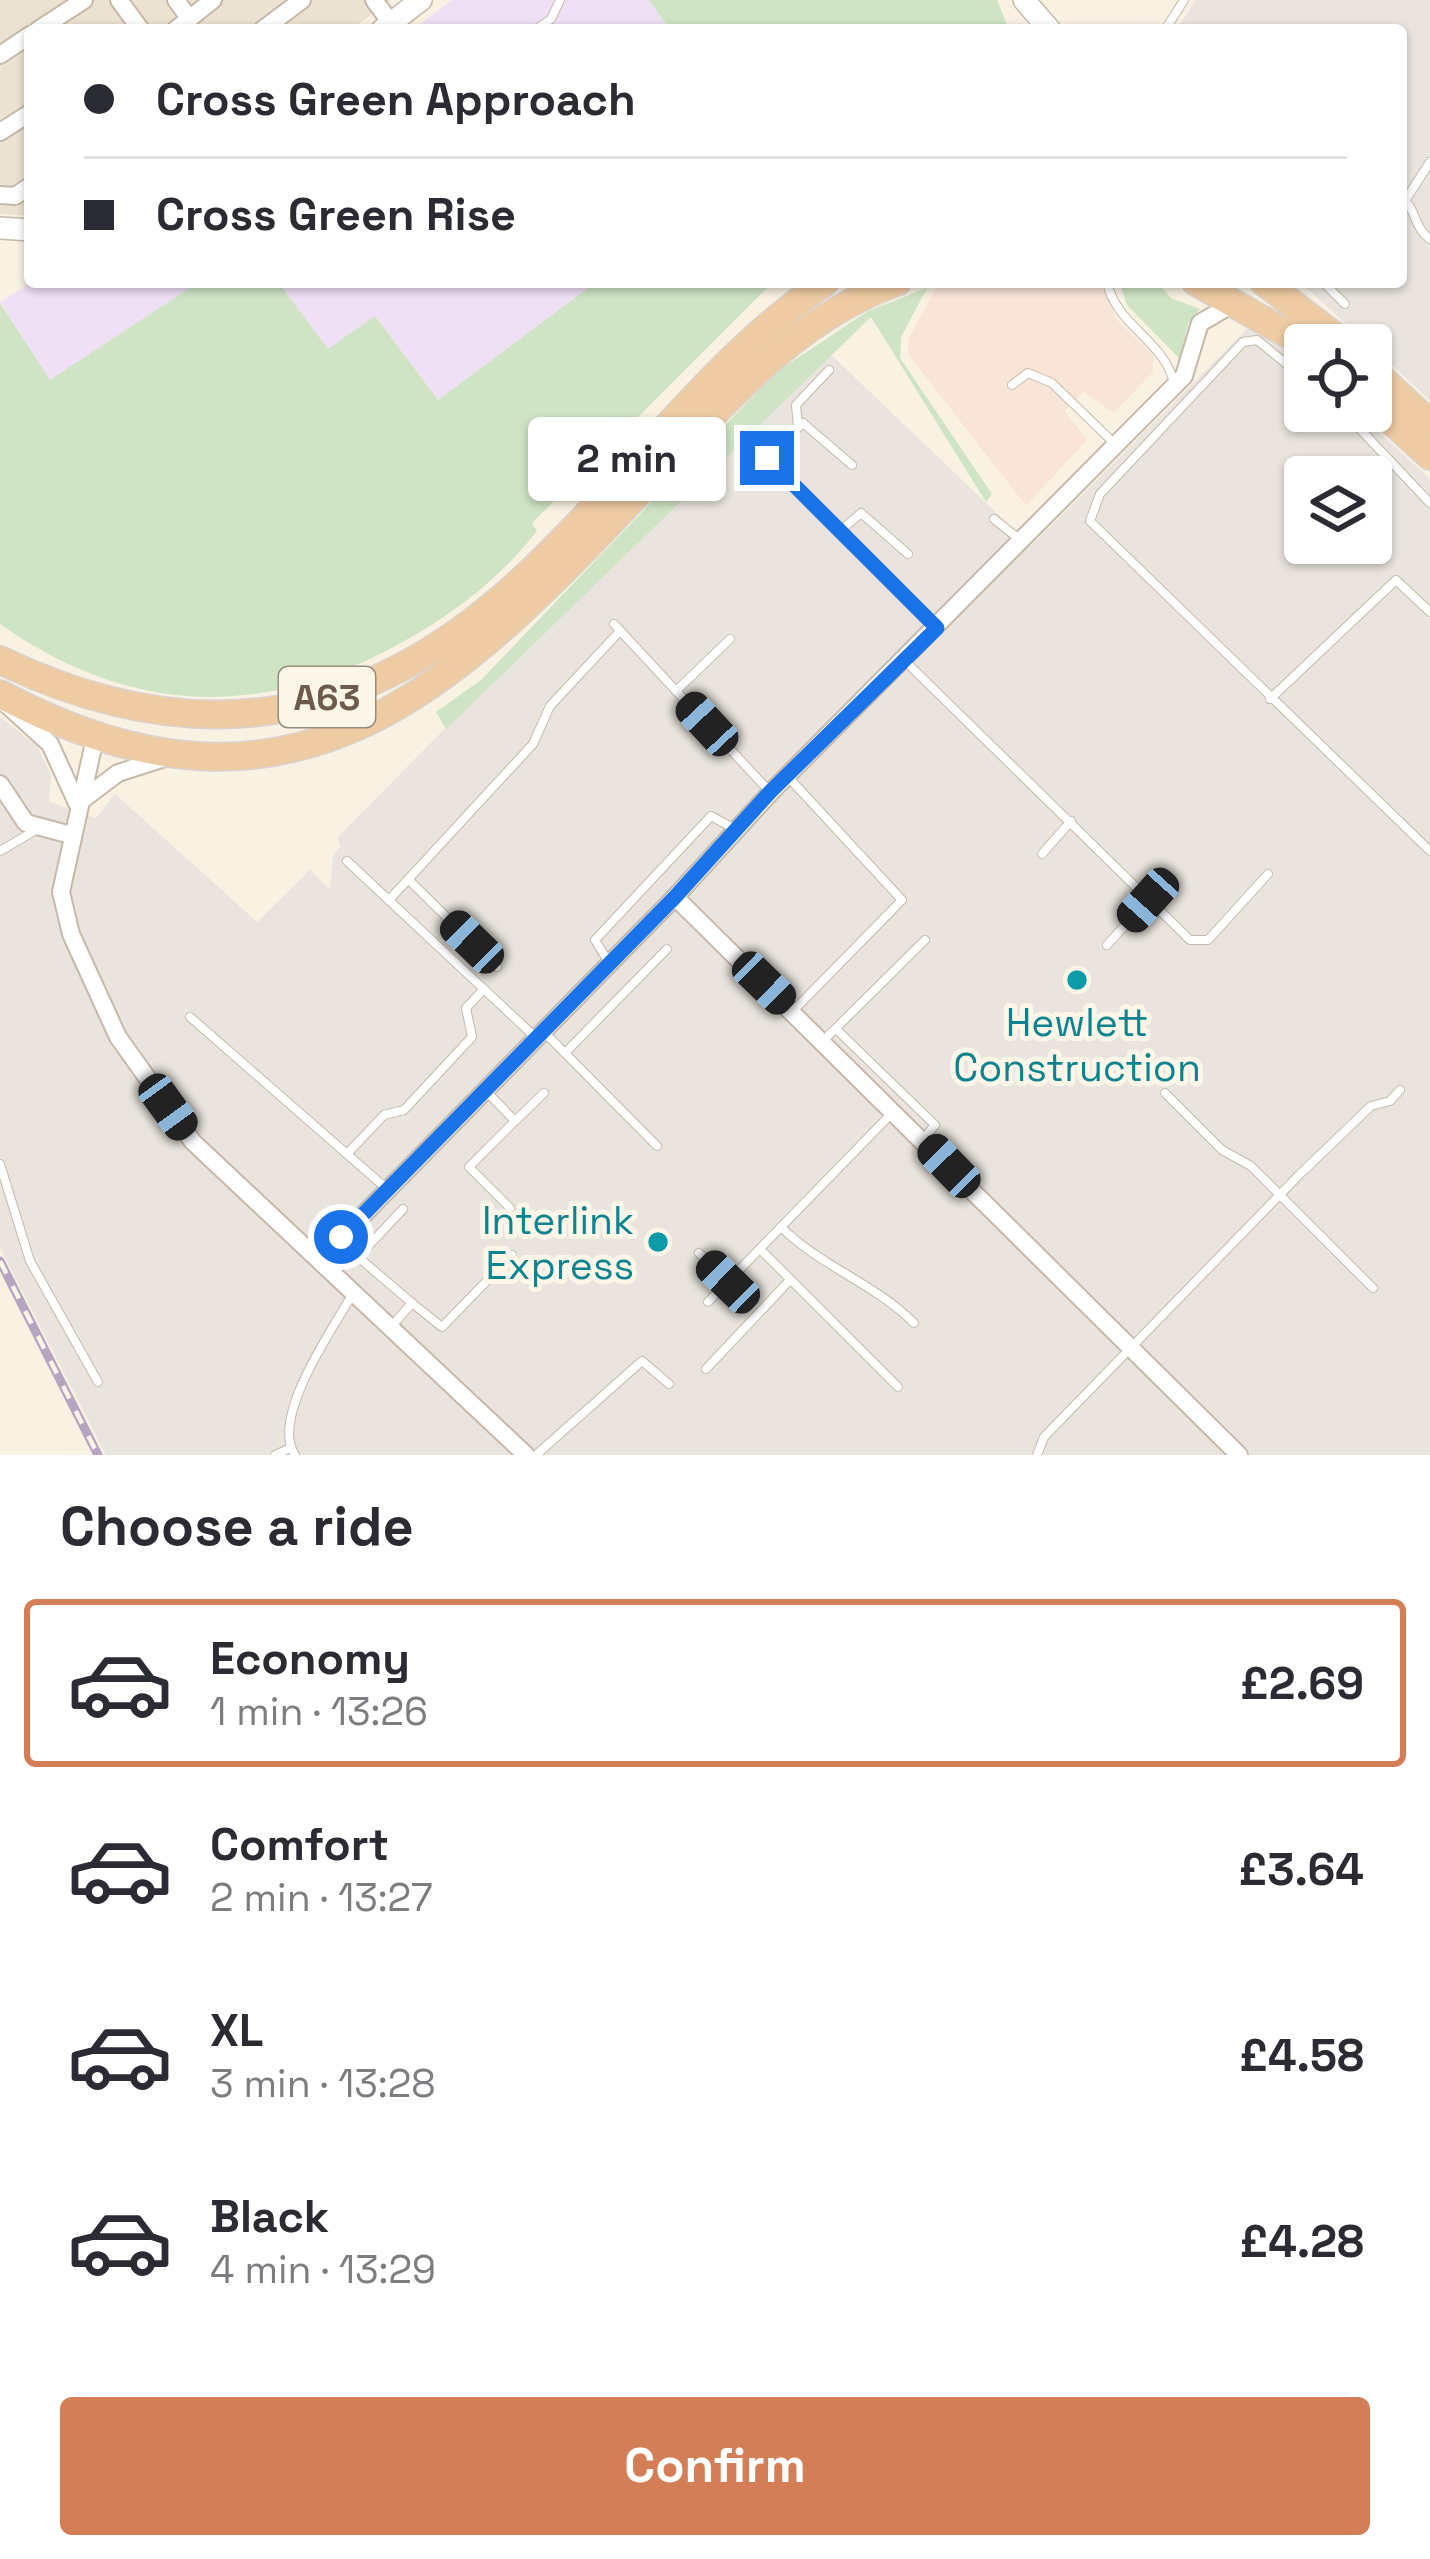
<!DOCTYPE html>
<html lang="en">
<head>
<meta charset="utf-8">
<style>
  body { margin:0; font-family:"Space Grotesk",sans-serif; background:#f2f2f3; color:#2b2b33; height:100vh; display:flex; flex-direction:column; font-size:45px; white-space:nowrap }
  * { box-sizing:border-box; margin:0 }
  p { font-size:39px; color:#7c7c81 }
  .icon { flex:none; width:66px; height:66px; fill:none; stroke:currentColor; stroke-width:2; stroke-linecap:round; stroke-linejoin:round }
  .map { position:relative; height:1455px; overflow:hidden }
  .panel { display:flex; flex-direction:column; background:#fff; flex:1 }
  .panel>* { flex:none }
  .top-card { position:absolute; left:24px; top:24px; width:1383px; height:264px; border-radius:12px; box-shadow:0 3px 9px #0004; display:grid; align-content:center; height:264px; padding:0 60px; background:#fff }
  .tools { position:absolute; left:1284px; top:324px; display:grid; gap:24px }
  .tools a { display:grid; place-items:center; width:108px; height:108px; border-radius:12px; background:#fff; box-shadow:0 3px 9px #0004; font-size:60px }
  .end { position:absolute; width:54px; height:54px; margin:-27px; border:15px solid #1a73e8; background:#fff; box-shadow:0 0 0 6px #fff }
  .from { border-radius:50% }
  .bubble { position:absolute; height:84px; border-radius:12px; background:#fff; box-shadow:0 3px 9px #0004; font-size:39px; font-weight:800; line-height:84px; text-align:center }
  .car { position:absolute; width:36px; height:72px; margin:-36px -18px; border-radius:15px; box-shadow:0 0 9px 3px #0007; background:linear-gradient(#222 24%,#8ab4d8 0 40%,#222 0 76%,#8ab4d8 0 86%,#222 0) }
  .top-card b { display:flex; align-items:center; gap:42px; height:114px; font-size:45px }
  .top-card b+b { border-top:3px solid #e1e1e2 }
  .top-card i { width:30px; height:30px; background:#2b2b33 }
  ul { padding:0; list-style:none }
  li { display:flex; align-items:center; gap:36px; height:168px; margin:0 24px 18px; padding:0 36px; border:6px solid transparent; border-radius:12px }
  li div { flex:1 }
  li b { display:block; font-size:45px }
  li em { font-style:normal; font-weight:800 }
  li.on { border-color:#d47e57 }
  li>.icon { width:108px; height:108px; stroke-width:1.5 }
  h2 { padding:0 60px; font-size:54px; line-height:144px }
  .primary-button { display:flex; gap:24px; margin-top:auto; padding:24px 60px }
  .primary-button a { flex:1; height:138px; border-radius:12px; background:#d47e57; color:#fff; font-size:48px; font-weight:800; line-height:138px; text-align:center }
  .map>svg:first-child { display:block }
</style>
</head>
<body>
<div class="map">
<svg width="1430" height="1455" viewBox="0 0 1430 1455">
  <rect width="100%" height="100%" fill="#f9f2e3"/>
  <polygon fill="#ece2d1" points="0,0 391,0 350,30 30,30 30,216 0,214"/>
  <polygon fill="#f8e5d8" points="953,282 1101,282 1116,319 1153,355 1153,372 1114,413 1084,392 1065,411 1087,440 1026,506 908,354 909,338 937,286"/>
  <g fill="#e9e4dd" fill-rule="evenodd">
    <polygon points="1196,0 1430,0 1430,400 1300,282 1401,282 1401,30 1176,30"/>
    <path d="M1250 326 1305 365V411H1356L1430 479V1455H106L0 1248V717L37 746 51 775 49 802 96 818 115 794 257 922 310 870 330 890 333 855 341 846 337 838 822 346 1031 546ZM1305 477H1371V543H1305Z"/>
  </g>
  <g fill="#efe0f5">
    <polygon points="452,0 649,0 670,30 412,30"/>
    <polygon points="32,282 199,282 50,381 0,302"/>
    <polygon points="278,282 596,282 438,400 375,316 328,350"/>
  </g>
  <g fill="#cee4c4">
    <polygon points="649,0 997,0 1009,30 670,30"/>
    <path d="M199 282H278L328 349 375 316 438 400 596 282H773L532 523 537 531C495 584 447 619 388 650 253 720 125 712 0 624V303L50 380Z"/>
    <polygon points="1119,282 1162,288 1171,298 1200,309 1188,324 1180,359 1127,305"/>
    <polygon points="927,288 901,337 900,358 992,494 986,502 871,317 446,729 436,712 481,680 775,373 868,311"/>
  </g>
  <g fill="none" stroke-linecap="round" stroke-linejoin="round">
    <defs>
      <g id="service">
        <polyline points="535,30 551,19 560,0"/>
        <polyline points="1165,30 1184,0"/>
        <path d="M1401 197C1417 209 1413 227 1430 239"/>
        <polyline points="1401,207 1430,162"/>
        <path d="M1107 282C1116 326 1164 340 1174 383"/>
        <polyline points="1323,282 1345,304"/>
        <polyline points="1305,379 1257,340 1243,342 1100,494 1090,521 1430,851"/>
        <polyline points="1012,385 1028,373 1052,383 1114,443"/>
        <polyline points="1343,411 1430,503"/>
        <polyline points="798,427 796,405 829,370"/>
        <polyline points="755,446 936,626"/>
        <polyline points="767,458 803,423 852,465"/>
        <polyline points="994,519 1019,539"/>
        <polyline points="840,531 861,513 908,554"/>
        <polyline points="614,624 769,791"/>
        <polyline points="905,661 1190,940 1208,940 1268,874"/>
        <polyline points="676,691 730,639"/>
        <polyline points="1270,699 1396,580 1430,612"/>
        <polyline points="789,778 902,900 794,1010"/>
        <polyline points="0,851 36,830"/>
        <polyline points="1042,854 1071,821"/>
        <polyline points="347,861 534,1036"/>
        <polyline points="408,879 497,967"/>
        <polyline points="389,900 533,744 550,706 620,631"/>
        <polyline points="1107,945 1148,900"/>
        <polyline points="608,961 595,940 711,816 735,829"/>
        <polyline points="190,1017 387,1189"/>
        <polyline points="836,1029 935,1125 924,1138"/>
        <polyline points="542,1030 657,1146"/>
        <polyline points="823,1041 925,940"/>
        <polyline points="565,1053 667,949"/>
        <polyline points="484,1089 515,1121 469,1167 510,1208"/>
        <polyline points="1165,1093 1222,1150 1251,1166 1373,1288"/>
        <polyline points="515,1121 544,1093"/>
        <polyline points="347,1154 384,1115 404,1110 472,1037 466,1008 484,989"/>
        <polyline points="0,1164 30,1261 98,1382"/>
        <path d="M781 1227C820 1266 874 1283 914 1323"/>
        <polyline points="760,1249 898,1387"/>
        <polyline points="699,1253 728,1282"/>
        <polyline points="708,1302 894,1111"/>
        <polyline points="412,1303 442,1327 512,1255"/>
        <polyline points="391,1327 412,1303 358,1257 403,1209"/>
        <polyline points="706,1369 790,1280"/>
        <polyline points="275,1455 290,1448"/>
        <path d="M295 1455C270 1418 332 1330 352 1295"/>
        <polyline points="536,1455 642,1361 669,1384"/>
        <polyline points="1037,1455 1044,1437 1299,1175 1371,1106 1390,1101 1400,1090"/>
      </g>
      <g id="minor">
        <polyline points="119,0 141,30"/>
        <polyline points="176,0 189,18"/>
        <polyline points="374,0 391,23"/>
        <polyline points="38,30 84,0"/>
        <polyline points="175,30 213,0"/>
        <polyline points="262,30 302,0"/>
        <polyline points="0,55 30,35"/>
        <polyline points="0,132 30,113"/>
        <polyline points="0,195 15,196 30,186"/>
        <polyline points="6,704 50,744 77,803"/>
        <polyline points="95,738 61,892 71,934 118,1037 193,1142 526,1455"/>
        <polyline points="0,784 26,823 71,835"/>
        <polyline points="78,803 118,773 171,756"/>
        <polyline points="675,897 1239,1455"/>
        <polyline points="319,1260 675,897 771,792 1184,376 1200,323 1236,302"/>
      </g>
      <g id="tertiary">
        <polyline points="1024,0 1050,30"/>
        <polyline points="382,30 421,0"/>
        <polyline points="0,228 30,230"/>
      </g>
      <g id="trunk">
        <polyline points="1196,282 1307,345"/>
        <polyline points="1264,282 1346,345"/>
        <polyline points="1371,369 1430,424"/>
        <polyline points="1371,402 1430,456"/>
        <path d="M0 660C193 753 362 727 520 582 626 485 705 365 825 282"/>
        <path d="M0 694C313 861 474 665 677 452 743 383 805 315 897 282"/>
      </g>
    </defs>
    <use href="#service" stroke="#c6b9a9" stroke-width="10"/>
    <use href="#minor" stroke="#c6b9a9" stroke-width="20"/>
    <use href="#tertiary" stroke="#c6b9a9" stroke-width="24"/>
    <use href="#trunk" stroke="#d9d4d1" stroke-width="30"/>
    <use href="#service" stroke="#fff" stroke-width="8"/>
    <use href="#minor" stroke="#fff" stroke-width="16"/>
    <use href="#tertiary" stroke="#fff" stroke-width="21"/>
    <use href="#trunk" stroke="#eecba3" stroke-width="27"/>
    <defs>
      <polyline id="rail" points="0,1261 98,1455"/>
    </defs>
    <use href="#rail" stroke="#b6a4c0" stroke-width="9"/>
    <use href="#rail" stroke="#fcf6e9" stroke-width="4.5" stroke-dasharray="14" stroke-linecap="butt"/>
  </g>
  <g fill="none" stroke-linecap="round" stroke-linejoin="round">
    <polyline stroke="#1a73e8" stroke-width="15" points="341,1237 675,897 770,792 937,628 767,458"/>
  </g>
  <g fill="#0f9aa8" stroke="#fcf6e9" stroke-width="4.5">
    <circle cx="1077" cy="980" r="12"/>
    <circle cx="658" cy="1242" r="12"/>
  </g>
  <g text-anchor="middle" stroke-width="10" stroke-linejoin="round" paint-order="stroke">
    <rect fill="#fcf6e9" stroke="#988a7c" stroke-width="3" x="279" y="667" width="96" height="60" rx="9"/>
    <g font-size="36" font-weight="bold" fill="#6d5b4d">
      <text x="327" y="710">A63</text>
    </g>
    <g font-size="39" fill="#0d838f" stroke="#fcf6e9">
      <text x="1077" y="1036">Hewlett<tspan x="1077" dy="45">Construction</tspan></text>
      <text x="634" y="1234" text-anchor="end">Interlink<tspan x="634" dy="45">Express</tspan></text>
    </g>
  </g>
</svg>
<div class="tools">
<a><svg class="icon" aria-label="locate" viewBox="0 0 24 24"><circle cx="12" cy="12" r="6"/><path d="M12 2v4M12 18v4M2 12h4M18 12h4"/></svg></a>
<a><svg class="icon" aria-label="layers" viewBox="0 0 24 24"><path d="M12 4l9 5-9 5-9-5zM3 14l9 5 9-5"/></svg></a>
</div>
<i class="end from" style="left:341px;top:1237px"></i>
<i class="end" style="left:767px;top:458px"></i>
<div class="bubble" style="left:528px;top:417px;width:198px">2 min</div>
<i class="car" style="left:707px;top:724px;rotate:317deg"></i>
<i class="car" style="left:1148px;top:900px;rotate:222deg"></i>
<i class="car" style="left:472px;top:942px;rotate:314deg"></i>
<i class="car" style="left:764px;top:983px;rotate:134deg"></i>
<i class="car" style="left:168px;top:1107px;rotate:144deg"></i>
<i class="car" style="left:949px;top:1166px;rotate:316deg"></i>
<i class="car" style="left:728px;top:1282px;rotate:314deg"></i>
<div class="top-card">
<b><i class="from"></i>Cross Green Approach</b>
<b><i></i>Cross Green Rise</b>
</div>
</div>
<section class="panel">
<h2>Choose a ride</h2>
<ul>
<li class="on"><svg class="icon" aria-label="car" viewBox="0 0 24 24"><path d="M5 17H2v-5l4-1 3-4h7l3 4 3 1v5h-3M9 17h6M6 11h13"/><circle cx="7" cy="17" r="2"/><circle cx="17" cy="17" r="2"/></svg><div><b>Economy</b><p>1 min · 13:26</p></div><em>£2.69</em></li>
<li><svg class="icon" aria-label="car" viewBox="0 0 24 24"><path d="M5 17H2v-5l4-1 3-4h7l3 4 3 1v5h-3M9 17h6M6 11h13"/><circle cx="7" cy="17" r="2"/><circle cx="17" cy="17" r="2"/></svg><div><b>Comfort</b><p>2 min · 13:27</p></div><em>£3.64</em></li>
<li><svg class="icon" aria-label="car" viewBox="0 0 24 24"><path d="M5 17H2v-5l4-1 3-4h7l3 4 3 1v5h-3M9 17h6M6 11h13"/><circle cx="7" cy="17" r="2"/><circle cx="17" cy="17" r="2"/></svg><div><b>XL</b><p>3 min · 13:28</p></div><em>£4.58</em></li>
<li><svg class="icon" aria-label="car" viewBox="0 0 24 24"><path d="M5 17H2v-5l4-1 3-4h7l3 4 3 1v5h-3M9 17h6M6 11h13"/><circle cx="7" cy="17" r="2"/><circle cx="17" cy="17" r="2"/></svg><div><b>Black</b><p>4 min · 13:29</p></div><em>£4.28</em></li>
</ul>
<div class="primary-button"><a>Confirm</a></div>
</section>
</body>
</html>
